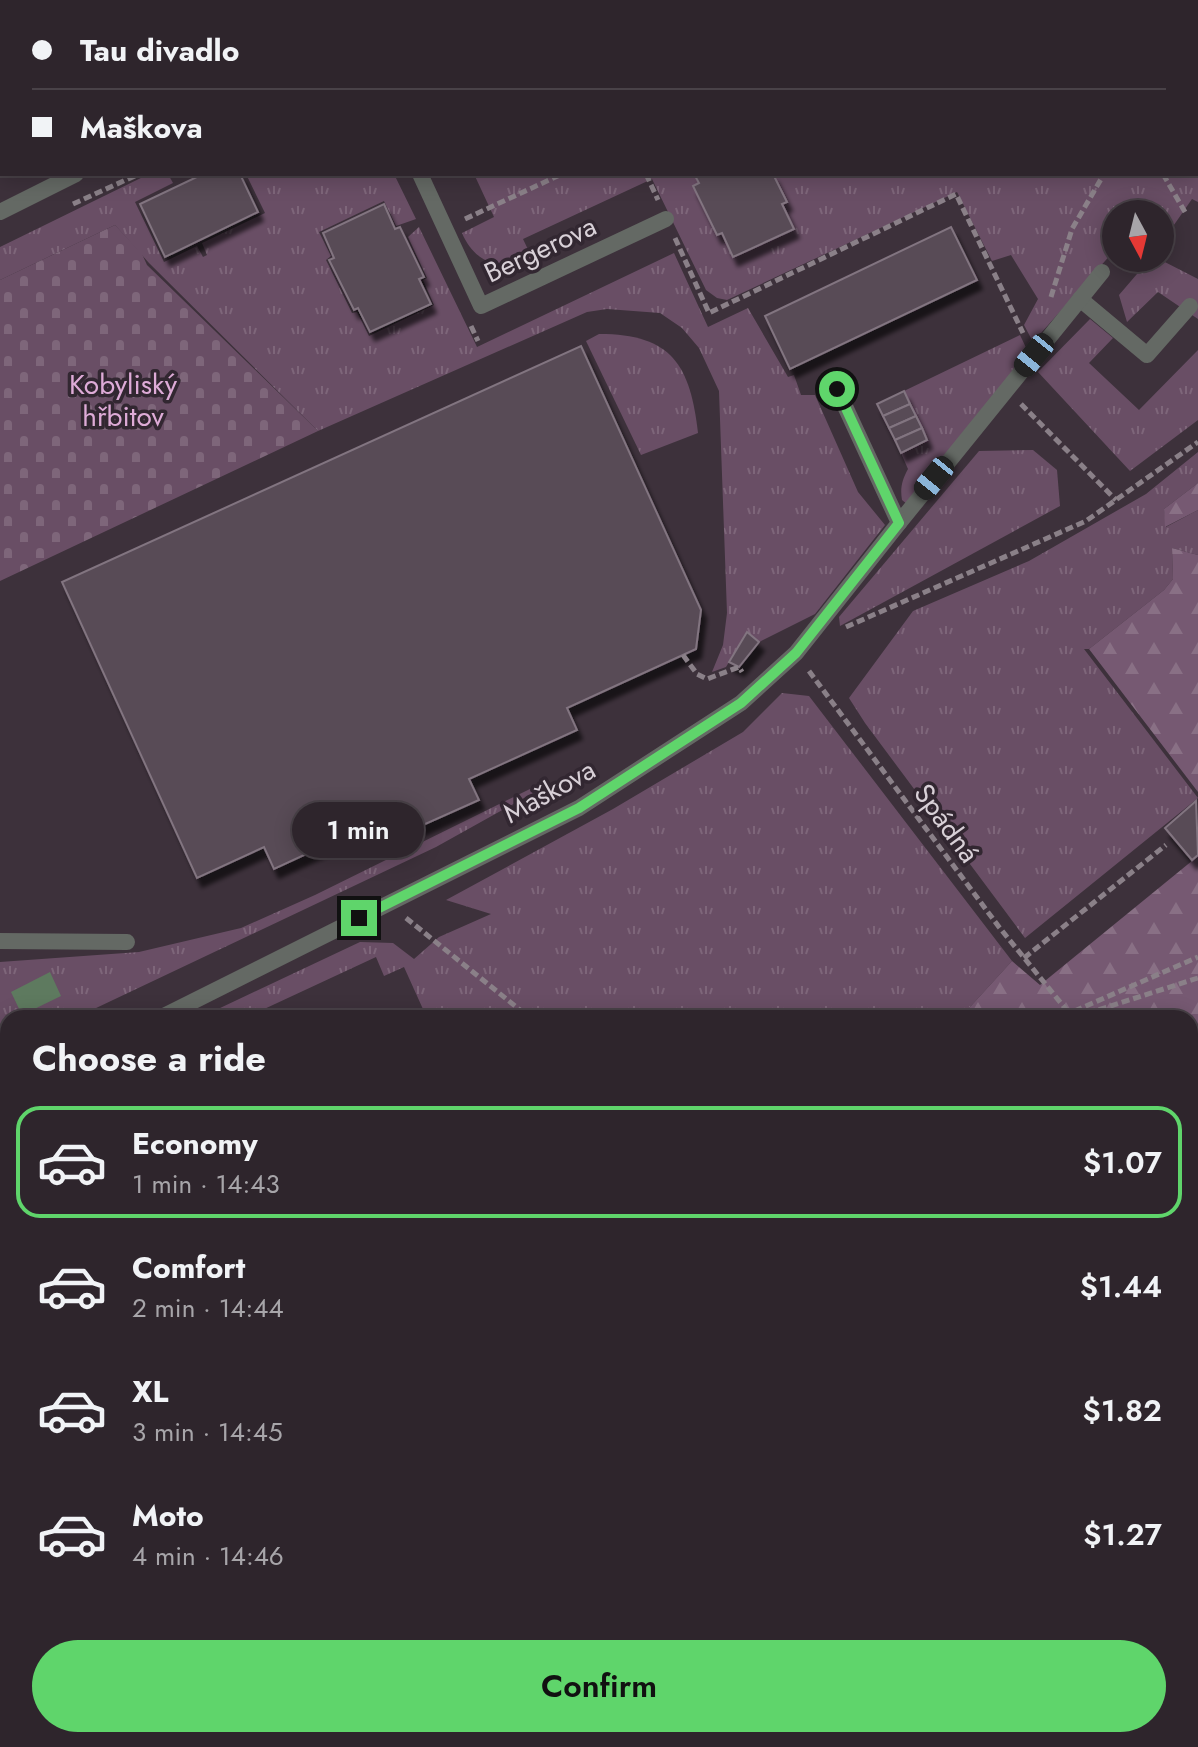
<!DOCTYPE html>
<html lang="en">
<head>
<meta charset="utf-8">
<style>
  body { margin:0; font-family:Jost,sans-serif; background:#3a3138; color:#f1f3f6; height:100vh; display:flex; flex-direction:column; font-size:30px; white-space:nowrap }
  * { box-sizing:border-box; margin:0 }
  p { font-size:26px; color:#a7a5a9 }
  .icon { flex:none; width:44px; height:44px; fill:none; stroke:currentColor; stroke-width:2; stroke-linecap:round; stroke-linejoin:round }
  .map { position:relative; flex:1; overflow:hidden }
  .side { position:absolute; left:0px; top:1010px; width:1198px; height:738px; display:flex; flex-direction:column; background:#2e252c; border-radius:24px 24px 0 0; box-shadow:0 4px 20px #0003,0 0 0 2px #494248 }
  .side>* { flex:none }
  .top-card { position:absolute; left:0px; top:0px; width:1198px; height:176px; box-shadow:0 4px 20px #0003,0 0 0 2px #494248; display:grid; align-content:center; height:176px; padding:0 32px; background:#2e252c }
  .needle { width:52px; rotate:173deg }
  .controls { position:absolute; left:1102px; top:200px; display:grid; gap:16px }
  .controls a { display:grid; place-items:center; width:72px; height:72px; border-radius:50%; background:#2e252c; box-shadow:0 4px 20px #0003,0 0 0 2px #494248; font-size:40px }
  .end { position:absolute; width:36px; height:36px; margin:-18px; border:10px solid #5fd56b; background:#111; box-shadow:0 0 0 4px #111 }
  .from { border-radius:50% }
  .bubble { position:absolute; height:56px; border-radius:28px; background:#2e252c; box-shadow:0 4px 20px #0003,0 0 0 2px #494248; font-size:26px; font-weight:600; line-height:56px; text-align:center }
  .car { position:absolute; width:24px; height:48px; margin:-24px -12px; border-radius:10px; box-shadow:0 0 6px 2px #0007; background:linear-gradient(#222 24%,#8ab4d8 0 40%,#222 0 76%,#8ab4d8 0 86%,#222 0) }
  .top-card b { display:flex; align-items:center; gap:28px; height:76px; font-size:30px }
  .top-card b+b { border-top:2px solid #494248 }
  .top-card i { width:20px; height:20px; background:#f1f3f6 }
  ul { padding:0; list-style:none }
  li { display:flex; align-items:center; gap:24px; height:112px; margin:0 16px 12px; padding:0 16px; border:4px solid transparent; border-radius:24px }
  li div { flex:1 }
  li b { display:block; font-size:30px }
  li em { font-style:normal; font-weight:600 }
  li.current { border-color:#5fd56b }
  li>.icon { width:72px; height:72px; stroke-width:1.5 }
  h2 { padding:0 32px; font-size:36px; line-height:96px }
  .action { display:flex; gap:16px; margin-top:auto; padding:16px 32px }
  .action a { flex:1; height:92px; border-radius:48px; background:#5fd56b; color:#111; font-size:32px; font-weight:600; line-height:92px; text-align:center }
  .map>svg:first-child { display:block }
</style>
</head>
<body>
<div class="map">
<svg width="1198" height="1747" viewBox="0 0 1198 1747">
  <defs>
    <pattern id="grass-tufts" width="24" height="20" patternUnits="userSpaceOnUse" patternTransform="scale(2)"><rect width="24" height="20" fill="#694e65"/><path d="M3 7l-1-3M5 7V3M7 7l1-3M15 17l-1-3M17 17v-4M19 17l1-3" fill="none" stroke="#7e667a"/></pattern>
    <pattern id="forest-firs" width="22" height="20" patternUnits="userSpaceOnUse" patternTransform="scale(2)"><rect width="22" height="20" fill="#765972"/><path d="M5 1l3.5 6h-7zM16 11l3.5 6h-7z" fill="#897085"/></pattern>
    <pattern id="cemetery-stones" width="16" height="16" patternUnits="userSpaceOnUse" patternTransform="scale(2)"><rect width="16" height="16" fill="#694e65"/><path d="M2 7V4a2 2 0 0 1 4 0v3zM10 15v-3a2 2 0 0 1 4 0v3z" fill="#7e667a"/></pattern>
    <filter id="shadow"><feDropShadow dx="5" dy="9" stdDeviation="2" flood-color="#0009"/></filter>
  </defs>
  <rect width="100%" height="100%" fill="#3d313b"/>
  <g fill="url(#grass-tufts)">
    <polygon points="515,0 836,0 837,2 511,2"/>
    <path d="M860 0H1198V202L1192 199 1160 245V214H1116V254L1113 252 1033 342 1024 325 1038 299 1011 255 992 261 957 192 727 300 717 298 706 290 652 179 523 239 533 260C503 272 475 264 462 233L494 217 474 174H694L699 183 693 186 717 235 722 233 733 257 793 229 782 204 786 201 773 174H1196V2H856Z"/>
    <polygon points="149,174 168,174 173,183 135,202 164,262 197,246 203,257 207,255 202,243 265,213 246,174 394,174 416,219 396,226 384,201 319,232 331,256 326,260 352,313 357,312 369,336 434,305 423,280 427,278 408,237 419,227 477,347 674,253 708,327 748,308 788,377 794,375 801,395 815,395 858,492 885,525 815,614 759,642 747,632 726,667 712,672 723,645 727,613 719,391 699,348 682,328 660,313 607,309 587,312 318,431 149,263 115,225 0,280 0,247"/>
    <polygon points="1119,258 1157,258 1198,279 1198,319 1158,292 1127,322 1119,295 1149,260 1132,272"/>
    <polygon points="1090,319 1113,338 1089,363 1139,410 1198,350 1198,420 1130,471 1038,372"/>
    <path d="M599 334C672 334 690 365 698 433L641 455 586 341Z"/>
    <path d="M1020 335 1028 352 907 504 902 500C900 488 902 480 908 469L901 453 927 440 904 391Z"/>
    <polygon points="1033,450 1057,470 1060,506 840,626 839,617 979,451"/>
    <polygon points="1198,452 1198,483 1164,509 1166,527 1198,510 1198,555 1172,548 1173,579 1164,590 1089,649 1084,649 1198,798 1025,938 865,723 849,698 913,611 1029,561 1146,494"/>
    <polygon points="782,693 809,696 1012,961 960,1018 427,1018 404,967 384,976 376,957 245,1018 199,1018 360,942 393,943 414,959 439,937 491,914 446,900 613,809 743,732"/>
    <polygon points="530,789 533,793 436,847 75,1018 8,1018 8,1049 0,1051 0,962 139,952 241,928 315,895"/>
    <polygon points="1190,1526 1198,1545 1198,1747 1142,1747 1144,1740 1190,1740"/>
    <polygon points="8,1563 8,1740 50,1740 27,1747 0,1747 0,1564"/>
    <polygon points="769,1740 1009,1740 1017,1747 757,1747"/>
  </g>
  <g fill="url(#forest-firs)">
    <polygon points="1198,483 1198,510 1165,527 1164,509"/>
    <polygon points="1172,548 1198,555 1198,792 1089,649 1164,590 1173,579"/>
    <polygon points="1198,856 1198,1461 1190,1473 1190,1018 960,1018 1012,961 1040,985"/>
    <polygon points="8,1315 8,1563 0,1564 0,1318"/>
  </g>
  <polygon fill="url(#cemetery-stones)" points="115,225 142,254 147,265 318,431 0,581 0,280"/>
  <polygon fill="#5e7a5f" points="50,972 61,996 22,1015 11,992"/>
  <g fill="#584c57" stroke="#827480" stroke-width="2" filter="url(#shadow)">
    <polygon points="103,0 192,0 193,2 104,2"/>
    <polygon points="203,174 240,174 258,212 165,257 140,204"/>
    <polygon points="694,174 773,174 787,202 782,204 794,229 733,257 722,233 717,235 693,186 699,183"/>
    <polygon points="384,204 395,229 400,227 424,277 419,279 431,304 370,332 358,308 354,310 329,260 334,258 323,233"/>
    <polygon points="951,227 977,280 790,369 765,316"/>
    <polygon points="581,346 701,610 696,649 567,708 577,730 469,779 479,800 394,838 381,810 352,824 343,810 317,822 328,844 274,869 264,847 197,878 62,582"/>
    <polygon points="904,391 910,404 883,416 877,404"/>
    <polygon points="910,404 916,416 889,428 883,416"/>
    <polygon points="916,416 922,428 895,440 889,428"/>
    <polygon points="922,428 927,440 901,453 895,440"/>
    <polygon points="747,632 759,642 739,667 729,662"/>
    <polygon points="1196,801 1198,855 1192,860 1165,828"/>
    <polygon points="8,1153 8,1270 0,1273 8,1295 0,1298 0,1155"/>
    <polygon points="604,1740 679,1740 683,1747 607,1747"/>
  </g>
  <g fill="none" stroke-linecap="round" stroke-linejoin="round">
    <g stroke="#8a8088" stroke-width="5" stroke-dasharray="8 4" stroke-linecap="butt">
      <polyline points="618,0 619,2"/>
      <polyline points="761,0 764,2"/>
      <polyline points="37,2 41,0"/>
      <polyline points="295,2 299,0"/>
      <polyline points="498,2 502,0"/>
      <polyline points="641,2 641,0"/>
      <polyline points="926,2 930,0"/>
      <polyline points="1157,2 1161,0"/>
      <polyline points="0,20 2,19"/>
      <polyline points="0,142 2,141"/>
      <polyline points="646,174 658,200"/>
      <polyline points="1163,174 1185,212"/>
      <polyline points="73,204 139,174"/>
      <polyline points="465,219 562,174"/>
      <polyline points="675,238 709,313 956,194 1023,333"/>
      <polyline points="1121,265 1139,258"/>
      <polyline points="1051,297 1072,229 1104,174"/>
      <polyline points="471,326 478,341"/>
      <polyline points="1021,404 1116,500"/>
      <polyline points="846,627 1086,521 1198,442"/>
      <polyline points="683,655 697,674 707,679 739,667 742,672"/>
      <polyline points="809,671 999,927 1073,1018"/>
      <polyline points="406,918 530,1018"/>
      <polyline points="1024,958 1166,845"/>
      <polyline points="1075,1012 1098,1010 1198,978"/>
      <polyline points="1065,1018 1070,1013 1198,957"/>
      <polyline points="1190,1180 1198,1189"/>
      <polyline points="1190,1271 1198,1263"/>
      <polyline points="1190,1455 1198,1407"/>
      <polyline points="1190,1606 1198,1624"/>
      <polyline points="1009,1740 1017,1747"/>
      <polyline points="1197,1747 1198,1728"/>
    </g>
    <g stroke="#646964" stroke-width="16">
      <polyline points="1080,299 1147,355 1190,306"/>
      <polyline points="899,523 1102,272"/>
      <polyline points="0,941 127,942"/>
      <polyline points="509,1740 513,1747"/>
    </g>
    <g stroke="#646964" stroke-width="16">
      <polyline points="342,2 342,0"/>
      <polyline points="426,2 431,0"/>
      <polyline points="420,174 481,306 666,219"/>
      <polyline points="0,212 76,174"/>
      <polyline points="160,1018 579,808 741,703 796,653 899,523 837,389"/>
      <polyline points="0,1086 8,1083"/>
    </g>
  </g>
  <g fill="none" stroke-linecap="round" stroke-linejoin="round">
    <polyline stroke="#5fd56b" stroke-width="10" points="359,918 579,808 741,703 796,653 899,523 837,389"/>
  </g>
  <g text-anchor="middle" stroke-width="7" stroke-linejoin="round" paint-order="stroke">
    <g font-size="28" fill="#d8d0d7" stroke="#322731">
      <text transform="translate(540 249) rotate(-25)" y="10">Bergerova</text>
      <text transform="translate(549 791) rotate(-29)" y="10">Maškova</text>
      <text transform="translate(947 823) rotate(54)" y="10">Spádná</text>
    </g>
    <g font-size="28" fill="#deabd7" stroke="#322731">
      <text x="123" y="394">Kobyliský<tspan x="123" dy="32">hřbitov</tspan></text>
    </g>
  </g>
</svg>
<div class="controls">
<a><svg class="needle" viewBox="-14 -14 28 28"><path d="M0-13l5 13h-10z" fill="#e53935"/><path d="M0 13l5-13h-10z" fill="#a7a5a9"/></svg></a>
</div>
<i class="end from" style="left:837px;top:389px"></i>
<i class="end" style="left:359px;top:918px"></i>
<div class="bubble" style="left:292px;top:802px;width:132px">1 min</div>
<i class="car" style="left:1034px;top:355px;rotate:219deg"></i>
<i class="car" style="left:934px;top:478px;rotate:219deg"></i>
<div class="top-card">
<b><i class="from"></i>Tau divadlo</b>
<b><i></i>Maškova</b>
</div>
<section class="side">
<h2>Choose a ride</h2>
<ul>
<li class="current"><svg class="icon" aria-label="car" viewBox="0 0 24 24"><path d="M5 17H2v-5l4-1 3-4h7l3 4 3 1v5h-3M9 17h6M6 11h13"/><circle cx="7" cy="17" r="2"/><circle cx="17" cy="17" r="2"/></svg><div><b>Economy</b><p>1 min · 14:43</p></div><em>$1.07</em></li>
<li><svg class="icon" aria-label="car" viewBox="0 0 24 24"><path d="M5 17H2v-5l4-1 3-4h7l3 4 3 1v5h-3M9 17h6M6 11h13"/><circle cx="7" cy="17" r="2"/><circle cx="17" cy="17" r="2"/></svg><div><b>Comfort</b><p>2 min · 14:44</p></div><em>$1.44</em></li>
<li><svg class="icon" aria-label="car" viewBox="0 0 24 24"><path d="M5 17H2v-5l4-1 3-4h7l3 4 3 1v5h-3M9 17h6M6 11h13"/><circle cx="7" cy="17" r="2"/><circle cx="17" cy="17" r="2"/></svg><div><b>XL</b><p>3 min · 14:45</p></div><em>$1.82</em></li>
<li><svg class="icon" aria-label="car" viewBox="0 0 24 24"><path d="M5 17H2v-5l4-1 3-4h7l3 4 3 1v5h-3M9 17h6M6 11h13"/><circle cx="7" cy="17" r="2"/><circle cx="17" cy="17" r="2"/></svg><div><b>Moto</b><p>4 min · 14:46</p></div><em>$1.27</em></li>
</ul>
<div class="action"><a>Confirm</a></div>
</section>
</div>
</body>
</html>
